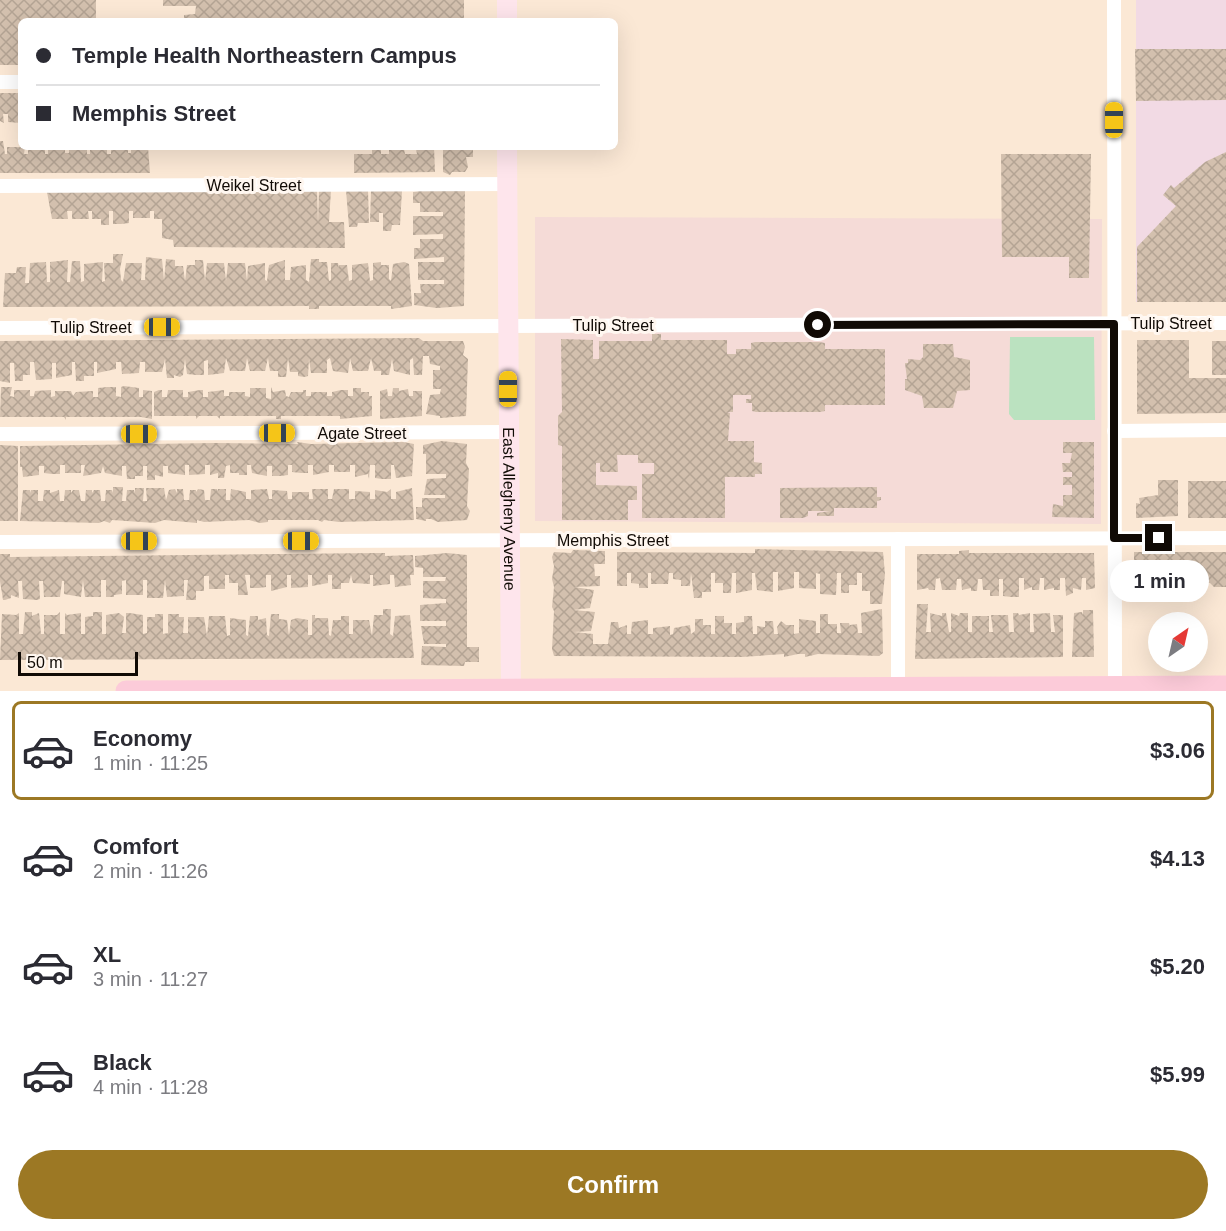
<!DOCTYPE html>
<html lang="en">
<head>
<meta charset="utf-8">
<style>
  body { margin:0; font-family:Arial,sans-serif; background:#f2f2f3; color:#2b2b33; height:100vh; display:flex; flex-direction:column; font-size:22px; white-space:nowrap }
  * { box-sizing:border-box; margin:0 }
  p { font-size:20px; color:#7c7c81 }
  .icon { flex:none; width:33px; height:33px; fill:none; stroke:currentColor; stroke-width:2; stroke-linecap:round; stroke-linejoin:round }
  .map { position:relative; height:691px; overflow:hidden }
  .details { display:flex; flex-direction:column; background:#fff; flex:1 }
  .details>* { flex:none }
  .hud { position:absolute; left:18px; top:18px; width:600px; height:132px; border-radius:9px; box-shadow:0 6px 24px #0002; display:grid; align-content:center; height:132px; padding:0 18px; background:#fff }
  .needle { width:39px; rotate:34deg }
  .buttons { position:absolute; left:1148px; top:612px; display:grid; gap:12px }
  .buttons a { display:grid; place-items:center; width:60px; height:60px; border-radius:50%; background:#fff; box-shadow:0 6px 24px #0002; font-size:30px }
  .scale { position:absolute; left:18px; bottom:15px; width:120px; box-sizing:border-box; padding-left:6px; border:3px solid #100a05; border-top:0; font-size:16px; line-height:21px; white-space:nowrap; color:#100a05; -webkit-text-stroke:4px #fff7f0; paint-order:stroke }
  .end { position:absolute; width:27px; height:27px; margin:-14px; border:8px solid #100a05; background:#fff; box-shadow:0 0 0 3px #fff }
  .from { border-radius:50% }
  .bubble { position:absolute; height:42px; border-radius:21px; background:#fff; box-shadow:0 6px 24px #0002; font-size:20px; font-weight:800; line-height:42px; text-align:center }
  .car { position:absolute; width:18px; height:36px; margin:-18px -9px; border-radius:8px; box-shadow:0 0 4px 2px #0007; background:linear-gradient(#f5c518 24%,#345 0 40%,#f5c518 0 76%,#345 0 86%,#f5c518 0) }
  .hud b { display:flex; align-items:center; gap:21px; height:57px; font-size:22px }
  .hud b+b { border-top:2px solid #e1e1e2 }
  .hud i { width:15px; height:15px; background:#2b2b33 }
  ul { padding:10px 0 0; list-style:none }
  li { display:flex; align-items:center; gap:18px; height:99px; margin:0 12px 9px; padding:0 6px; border:3px solid transparent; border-radius:9px }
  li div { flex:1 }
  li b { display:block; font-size:22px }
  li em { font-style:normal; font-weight:800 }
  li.current { border-color:#9c7824 }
  li>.icon { width:54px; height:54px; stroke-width:1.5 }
  .button { display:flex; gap:12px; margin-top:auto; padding:12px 18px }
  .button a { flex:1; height:69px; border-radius:36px; background:#9c7824; color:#fff; font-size:24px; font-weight:800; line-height:69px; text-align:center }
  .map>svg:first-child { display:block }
</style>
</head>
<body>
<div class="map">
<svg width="1226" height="691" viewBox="0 0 1226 691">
  <defs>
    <pattern id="building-cross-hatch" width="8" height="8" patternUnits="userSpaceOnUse" patternTransform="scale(1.5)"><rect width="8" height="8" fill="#d3c0ae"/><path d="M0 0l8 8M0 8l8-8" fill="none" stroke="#b4a494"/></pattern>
  </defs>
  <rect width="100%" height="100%" fill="#fbe8d5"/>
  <rect fill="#f2dae4" x="1136" y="0" width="90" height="302"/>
  <polygon fill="#f5dbd7" points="535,217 1102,219 1101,524 535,521"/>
  <polygon fill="#bbe2c0" points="1010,337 1094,337 1095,420 1014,420 1009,414"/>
  <g fill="url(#building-cross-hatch)">
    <polygon points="0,0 96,0 96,21 21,21 21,65 0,65"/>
    <polygon points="163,0 464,0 464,21 184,21 184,15 195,14 196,6 163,6"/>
    <polygon points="1135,49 1226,49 1226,100 1136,101"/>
    <polygon points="0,93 21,93 21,123 8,122 8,114 3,114 4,123 0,121"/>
    <polygon points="0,141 3,141 5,154 7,154 7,147 25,147 24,154 28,154 28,147 45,147 45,154 48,154 48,147 65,147 65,153 69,153 69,147 87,147 87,154 90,154 90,147 107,147 107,154 111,154 111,147 128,147 128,153 131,153 131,147 148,147 150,173 0,173"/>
    <polygon points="395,147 404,149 405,154 417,154 416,149 421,147 434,147 435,172 354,173 354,154 372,154 372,149 381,148 381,154 389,154 389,148"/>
    <polygon points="443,147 473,147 473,157 466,157 468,167 465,172 452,172 450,175 443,172"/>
    <polygon points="1226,152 1226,302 1137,302 1137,247 1176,206 1163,195 1171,185 1174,188 1205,162"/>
    <polygon points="1001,154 1091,154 1089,278 1069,278 1069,257 1002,257"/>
    <polygon points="317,190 318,223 319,190 331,190 329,222 344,222 345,248 174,247 173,240 162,238 162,219 154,219 154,211 150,211 150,218 133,218 133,211 129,211 129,223 121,224 113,224 113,211 109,211 109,225 101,225 101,219 92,219 92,211 88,211 89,219 72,219 72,211 67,211 68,219 52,219 47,192"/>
    <polygon points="346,190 368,190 369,223 358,223 357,227 349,227"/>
    <polygon points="426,190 465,190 464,306 437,308 414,305 414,293 421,293 420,284 444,284 444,280 418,280 418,262 444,262 444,257 414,259 414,248 420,248 420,239 443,239 443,234 413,235 413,216 443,216 443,212 420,212 420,203 413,203 413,192"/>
    <polygon points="371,191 402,191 400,225 392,225 391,231 383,231 383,213 379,213 379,222 370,222"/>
    <polygon points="113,254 123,254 120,269 121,280 123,282 126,263 142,263 141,280 145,280 146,257 162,259 164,281 166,259 175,260 175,266 183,266 185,281 187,265 195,265 195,260 203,260 205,281 207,263 224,263 226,281 228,263 245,263 247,281 248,266 265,263 265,280 267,281 269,265 285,260 285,280 290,280 291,267 306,265 306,280 309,282 311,259 319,259 319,262 327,262 329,281 331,280 331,263 338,263 339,268 339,265 347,265 349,281 352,280 352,265 368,263 370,281 373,280 373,263 381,262 381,265 389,265 389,279 391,281 393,264 404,262 409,264 412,306 391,309 391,306 319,306 319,309 309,309 309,306 3,307 5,273 16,273 17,267 26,267 25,283 29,283 30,263 46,262 47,282 50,282 50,262 68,260 67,282 70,282 72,261 80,261 81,282 84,281 84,264 103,262 102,282 105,281 104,263 113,263"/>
    <polygon points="652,334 661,334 661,340 727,340 727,354 736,354 736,349 751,349 751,343 755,342 819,342 825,343 825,349 885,349 885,405 825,405 825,411 820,412 756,412 752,411 752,403 746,403 746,399 751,399 751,395 733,395 733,412 727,412 730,413 728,441 754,441 754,462 762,463 762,474 755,474 755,477 725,477 725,518 642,518 642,474 654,474 654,463 638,463 638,455 617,455 618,472 600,472 600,463 596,463 596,485 637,486 637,500 628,500 628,520 562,520 562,446 558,445 558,416 562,412 561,339 593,340 593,359 599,359 599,341 652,341"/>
    <polygon points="419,338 423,341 463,341 465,347 463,355 468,359 466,416 440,418 440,416 426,414 430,395 440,394 441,389 433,389 433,370 440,370 440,366 430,364 429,356 423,356 422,375 414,375 413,358 410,360 410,375 394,371 392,359 389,375 381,375 381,371 374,371 371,358 368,371 353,371 350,358 348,373 333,371 330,358 327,360 327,373 311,373 309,359 308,376 304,377 298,376 298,372 290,372 288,358 286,377 278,377 278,371 270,371 268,358 265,371 250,371 247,358 245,371 230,371 226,358 224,373 208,375 208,360 204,361 204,375 196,375 187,374 185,359 183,375 180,377 174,375 174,378 167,378 165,359 162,372 145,372 145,362 140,362 139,373 122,374 121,362 116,362 116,369 97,373 97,362 94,362 94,376 84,376 84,381 76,381 75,362 72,362 72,375 56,378 56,363 52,363 52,379 36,380 34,362 30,362 30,375 23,375 23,381 15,381 14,363 10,363 10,383 0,381 0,341"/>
    <polygon points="1137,340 1189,340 1189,378 1226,378 1226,413 1137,414"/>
    <rect x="1212" y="341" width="14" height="34"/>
    <polygon points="923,344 953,344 954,357 970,360 970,390 957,391 953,408 924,408 922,396 905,390 905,379 907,379 905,363 908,363 908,359 920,360 923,357"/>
    <polygon points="124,386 139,388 139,397 143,397 143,390 152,391 152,419 141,417 66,417 66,420 64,417 0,417 1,387 12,387 10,396 14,397 14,390 30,390 30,396 34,396 35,391 51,390 51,397 55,396 55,391 71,391 73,396 76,392 93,391 93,397 98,397 98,388 107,387 116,387 116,396 121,397 121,387"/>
    <polygon points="271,387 273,392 285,390 286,396 289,397 291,392 303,392 303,390 306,390 306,396 311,396 311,392 327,392 327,396 332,396 332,392 341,390 348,390 348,396 353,396 353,388 361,388 361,392 369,392 369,396 372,396 372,416 340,419 340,416 281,416 281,419 276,419 276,416 220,416 220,419 217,416 199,416 196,419 196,416 154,416 154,392 159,390 162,390 162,397 167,397 168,390 183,390 183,397 188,397 188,392 200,390 203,390 203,397 208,397 208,392 224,390 224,396 229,396 229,392 245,392 245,396 250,397 250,388 266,388 266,398 271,399"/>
    <polygon points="393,388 399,388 399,391 408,389 409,396 413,396 413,391 422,391 422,416 380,419 380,391 387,389 388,396 392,396"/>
    <polygon points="442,441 467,444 466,463 469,469 467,506 470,511 467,520 438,522 431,519 426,519 426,521 416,519 416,507 422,507 422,498 445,498 445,495 424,495 427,479 446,478 446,474 426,474 426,454 423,454 423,445"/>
    <polygon points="297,442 311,444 403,442 414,444 412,476 396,478 394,465 391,465 391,479 382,479 375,478 375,465 370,465 369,479 368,474 355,477 355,465 350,465 350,472 334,472 334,465 329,465 329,472 313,475 313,465 308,465 308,473 301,473 292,472 292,465 288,465 288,475 280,476 272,476 272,466 267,466 267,476 252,473 251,465 247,465 247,475 239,475 239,473 230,473 230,465 226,466 224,478 218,478 218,473 210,475 210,465 205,465 205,474 189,475 189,465 185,465 185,475 168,473 168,466 163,466 163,477 155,475 155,480 147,480 147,466 143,466 143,476 135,476 135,479 127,479 126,466 122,466 122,476 105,473 103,466 101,473 83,476 85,465 81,465 81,473 65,473 65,465 60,465 60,474 52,474 44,473 44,466 39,466 39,475 23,477 22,467 20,467 20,446 215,443 298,444"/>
    <polygon points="1063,442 1094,442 1094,518 1052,517 1053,504 1063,506 1063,495 1072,495 1072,485 1063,485 1063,477 1072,477 1072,472 1063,472 1062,463 1070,463 1072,453 1063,453"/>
    <polygon points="0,445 18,446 18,521 0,521"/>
    <polygon points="1158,480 1178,480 1178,516 1136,518 1136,503 1140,504 1139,498 1158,495"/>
    <rect x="1188" y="481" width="38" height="37"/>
    <polygon points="113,487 123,487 122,501 126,501 127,490 134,490 135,493 135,488 144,488 143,501 147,501 146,488 164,488 166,500 169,490 175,489 177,493 177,489 183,489 184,500 189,500 190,490 196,490 196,492 198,489 204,490 205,500 210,500 211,489 217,489 217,492 218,489 226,489 226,500 230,500 231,489 246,492 246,499 251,499 251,490 267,489 269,499 272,499 272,490 287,491 288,499 292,499 292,492 309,492 309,499 313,499 312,489 328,489 328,499 332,499 334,489 349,489 349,499 355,499 355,491 370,492 370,499 375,499 375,490 387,492 391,489 391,499 396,499 396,492 412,488 414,520 339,522 324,520 322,522 318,520 268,520 268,522 260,523 249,520 204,522 197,520 197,523 164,520 155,523 112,520 110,523 104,521 99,523 20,521 23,490 30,490 31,493 31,490 38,490 38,501 43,501 44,490 50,490 50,493 59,490 60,501 64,501 65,490 71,490 71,493 73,490 79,490 81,501 85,501 86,490 92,490 92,493 94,490 100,490 101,501 105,501 106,490 112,490 113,493"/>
    <polygon points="877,487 877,497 881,497 881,500 877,501 877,508 834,508 834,516 817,516 817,513 830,511 808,511 808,516 803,518 780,518 780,488"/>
    <polygon points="755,549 883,552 885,574 882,604 870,604 870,591 862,591 862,573 857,573 857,585 849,585 849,593 841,593 841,573 837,573 836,595 820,594 820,574 816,573 816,589 799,588 799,572 794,572 794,588 778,591 778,572 773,572 773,592 757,590 755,573 752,573 752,590 736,593 736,573 732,573 731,593 723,593 723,583 715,583 715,573 711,573 711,592 702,592 702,598 694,598 691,573 690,586 681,586 681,580 673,579 673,573 669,573 668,584 651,584 651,573 648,573 648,588 639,588 639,584 631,583 631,573 627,573 627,586 617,586 617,552 755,553"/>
    <polygon points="573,550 605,551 605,564 594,564 595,576 600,576 600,586 574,587 594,590 590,608 573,610 595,612 591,631 574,632 593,634 593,644 608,644 611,622 618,622 619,628 627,625 627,634 631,634 632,622 648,620 648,634 653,634 653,628 670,626 670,635 673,634 674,628 690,625 691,634 695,631 695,619 703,619 703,625 711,625 711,634 715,634 715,616 724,616 724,623 732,623 732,634 736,634 736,623 744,622 744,616 752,616 753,634 757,634 757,626 765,627 765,621 773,621 774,634 778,634 777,627 781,621 786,625 794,625 794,634 799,633 799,619 816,621 816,633 820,633 820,614 828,614 828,624 837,624 837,633 841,633 840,623 849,623 850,627 850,625 857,624 858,633 862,633 861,613 882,609 883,653 879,656 818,654 805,657 805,654 798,654 784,657 784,654 742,657 554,656 552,649 554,611 552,607 554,587 552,579 554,566 552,557 554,552 571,553"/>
    <polygon points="969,550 969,553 1094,553 1095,588 1086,590 1086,578 1082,578 1081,590 1073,588 1073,593 1066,596 1065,578 1060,578 1060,590 1054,590 1054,588 1044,590 1044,578 1040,578 1039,590 1032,590 1032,587 1024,590 1024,578 1019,578 1019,597 1011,597 1003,596 1003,579 999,579 999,596 990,596 990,590 983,590 982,579 978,579 977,591 971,591 971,588 962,590 961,579 957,579 956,590 942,590 940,578 936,579 935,590 929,590 928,588 917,590 917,554 959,554 959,551"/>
    <polygon points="1134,552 1226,552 1226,587 1214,587 1210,583 1134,583"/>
    <polygon points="379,553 385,553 385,556 413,555 414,575 410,575 411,585 395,587 394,575 390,575 390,584 373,586 373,575 370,575 370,584 353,583 351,575 349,583 341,583 341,589 332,589 332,575 328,575 328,583 312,586 312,575 308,575 308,587 291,588 291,575 287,575 287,587 271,591 271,575 266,575 266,587 259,588 250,588 250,575 245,575 248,595 238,595 238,583 229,583 229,575 225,575 225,589 209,589 209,576 204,576 204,591 196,591 196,600 186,600 188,580 184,580 184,596 167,597 165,580 163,598 147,598 147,580 143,580 143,595 126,595 126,580 122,581 122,594 114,595 114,597 106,597 106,580 101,580 101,597 85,597 83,580 81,597 64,594 64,581 62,581 60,597 44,597 43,581 39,581 40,599 37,600 23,599 22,581 18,581 19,598 11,595 11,598 5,600 3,600 0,581 0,554 10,554 10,557"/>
    <polygon points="447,553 467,555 467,647 479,647 479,662 465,662 464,666 421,665 422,646 446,647 446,644 424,644 421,626 446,626 446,621 420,621 420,605 446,603 446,599 423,598 423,581 445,581 446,577 423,577 423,568 415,567 415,556"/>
    <polygon points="917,604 928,604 926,632 931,632 930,613 942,616 942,613 946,613 949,632 951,632 951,613 959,616 960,613 968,613 968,632 972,632 972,616 989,616 989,632 993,632 991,615 1008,615 1009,632 1014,632 1013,613 1018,613 1019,615 1030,613 1030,632 1034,632 1033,614 1050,613 1051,632 1055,632 1053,615 1063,615 1063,657 915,659"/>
    <polygon points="383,609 391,609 390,634 393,636 395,616 410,615 414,658 0,660 2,614 16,615 19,613 19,634 23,634 25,612 32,612 32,616 39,613 41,634 44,634 44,615 57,615 60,612 60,634 65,634 65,613 67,615 81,613 81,634 85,634 85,617 93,616 93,612 102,612 102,634 106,634 106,615 119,613 124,617 122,633 126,633 126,613 129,613 143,615 143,634 147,633 147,617 155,617 155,614 163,614 163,634 168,633 168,614 179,614 179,617 184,617 183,633 188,633 188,617 204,617 207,636 209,616 225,616 227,636 230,635 230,618 246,620 246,635 248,636 250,616 258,616 258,620 266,618 267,635 269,636 271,614 279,614 279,619 287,620 289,636 291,620 297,618 308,620 308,635 312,635 312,615 315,615 315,618 328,618 329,635 331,636 333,620 341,620 341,616 349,616 349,634 353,634 353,620 369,620 372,636 374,615 383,615"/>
    <polygon points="1083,610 1093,610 1094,657 1072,657 1074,613 1082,612 1083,615"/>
  </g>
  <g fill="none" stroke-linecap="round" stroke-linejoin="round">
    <g stroke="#fff" stroke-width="14">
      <polyline points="1114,0 1115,691"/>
      <polyline points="0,82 21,82"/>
      <polyline points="0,186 508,184"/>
      <polyline points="0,328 1226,323"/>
      <polyline points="1114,431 1226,430"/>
      <polyline points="0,434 508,432"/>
      <polyline points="0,542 1226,538"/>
      <polyline points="898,689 898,539"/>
    </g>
    <g stroke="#fee5ec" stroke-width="20">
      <polyline points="507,0 507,21"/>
      <path id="s1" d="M507 147 511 691"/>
    </g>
    <polyline stroke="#fccbd9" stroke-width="21" points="126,691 1226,686"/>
  </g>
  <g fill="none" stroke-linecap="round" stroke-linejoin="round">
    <polyline stroke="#100a05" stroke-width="8" points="818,325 1114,324 1114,538 1159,538"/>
  </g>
  <g text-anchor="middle" stroke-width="6" stroke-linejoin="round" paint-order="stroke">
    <g font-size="16" fill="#100a05" stroke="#fff7f0">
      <text x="254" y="191">Weikel Street</text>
      <text x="1171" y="329">Tulip Street</text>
      <text x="613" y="331">Tulip Street</text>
      <text x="91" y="333">Tulip Street</text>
      <text x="362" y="439">Agate Street</text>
      <text dy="6" stroke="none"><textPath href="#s1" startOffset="362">East Allegheny Avenue</textPath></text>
      <text x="613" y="546">Memphis Street</text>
    </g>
  </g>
</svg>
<div class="buttons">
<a><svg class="needle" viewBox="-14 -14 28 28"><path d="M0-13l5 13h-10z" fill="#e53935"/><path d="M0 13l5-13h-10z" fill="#7c7c81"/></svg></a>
</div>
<div class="scale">50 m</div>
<i class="end from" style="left:818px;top:325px"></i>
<i class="end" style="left:1159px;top:538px"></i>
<div class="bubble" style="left:1110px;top:560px;width:99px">1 min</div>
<i class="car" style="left:1114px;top:120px;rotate:0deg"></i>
<i class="car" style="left:162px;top:327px;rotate:90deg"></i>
<i class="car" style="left:508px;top:389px;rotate:0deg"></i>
<i class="car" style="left:277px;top:433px;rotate:90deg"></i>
<i class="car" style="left:139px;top:434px;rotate:90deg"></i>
<i class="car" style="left:139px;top:541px;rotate:90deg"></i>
<i class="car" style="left:301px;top:541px;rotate:90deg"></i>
<div class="hud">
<b><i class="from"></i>Temple Health Northeastern Campus</b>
<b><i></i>Memphis Street</b>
</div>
</div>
<section class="details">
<ul>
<li class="current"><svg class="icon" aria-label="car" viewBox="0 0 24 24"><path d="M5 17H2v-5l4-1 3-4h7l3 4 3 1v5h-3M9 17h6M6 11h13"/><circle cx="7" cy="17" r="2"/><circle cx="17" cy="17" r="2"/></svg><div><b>Economy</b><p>1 min · 11:25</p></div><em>$3.06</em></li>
<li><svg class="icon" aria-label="car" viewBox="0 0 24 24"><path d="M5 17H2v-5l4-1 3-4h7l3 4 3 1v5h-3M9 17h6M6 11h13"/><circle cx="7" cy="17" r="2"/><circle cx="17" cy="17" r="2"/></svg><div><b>Comfort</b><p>2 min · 11:26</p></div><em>$4.13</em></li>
<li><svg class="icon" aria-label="car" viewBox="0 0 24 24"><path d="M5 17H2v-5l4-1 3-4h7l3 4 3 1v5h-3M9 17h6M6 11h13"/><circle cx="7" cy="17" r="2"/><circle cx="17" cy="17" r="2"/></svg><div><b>XL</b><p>3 min · 11:27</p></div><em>$5.20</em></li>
<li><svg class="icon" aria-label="car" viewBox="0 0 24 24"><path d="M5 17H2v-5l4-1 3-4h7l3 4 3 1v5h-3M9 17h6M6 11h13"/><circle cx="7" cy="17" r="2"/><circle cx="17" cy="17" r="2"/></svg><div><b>Black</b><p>4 min · 11:28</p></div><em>$5.99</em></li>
</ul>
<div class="button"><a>Confirm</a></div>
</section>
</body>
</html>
